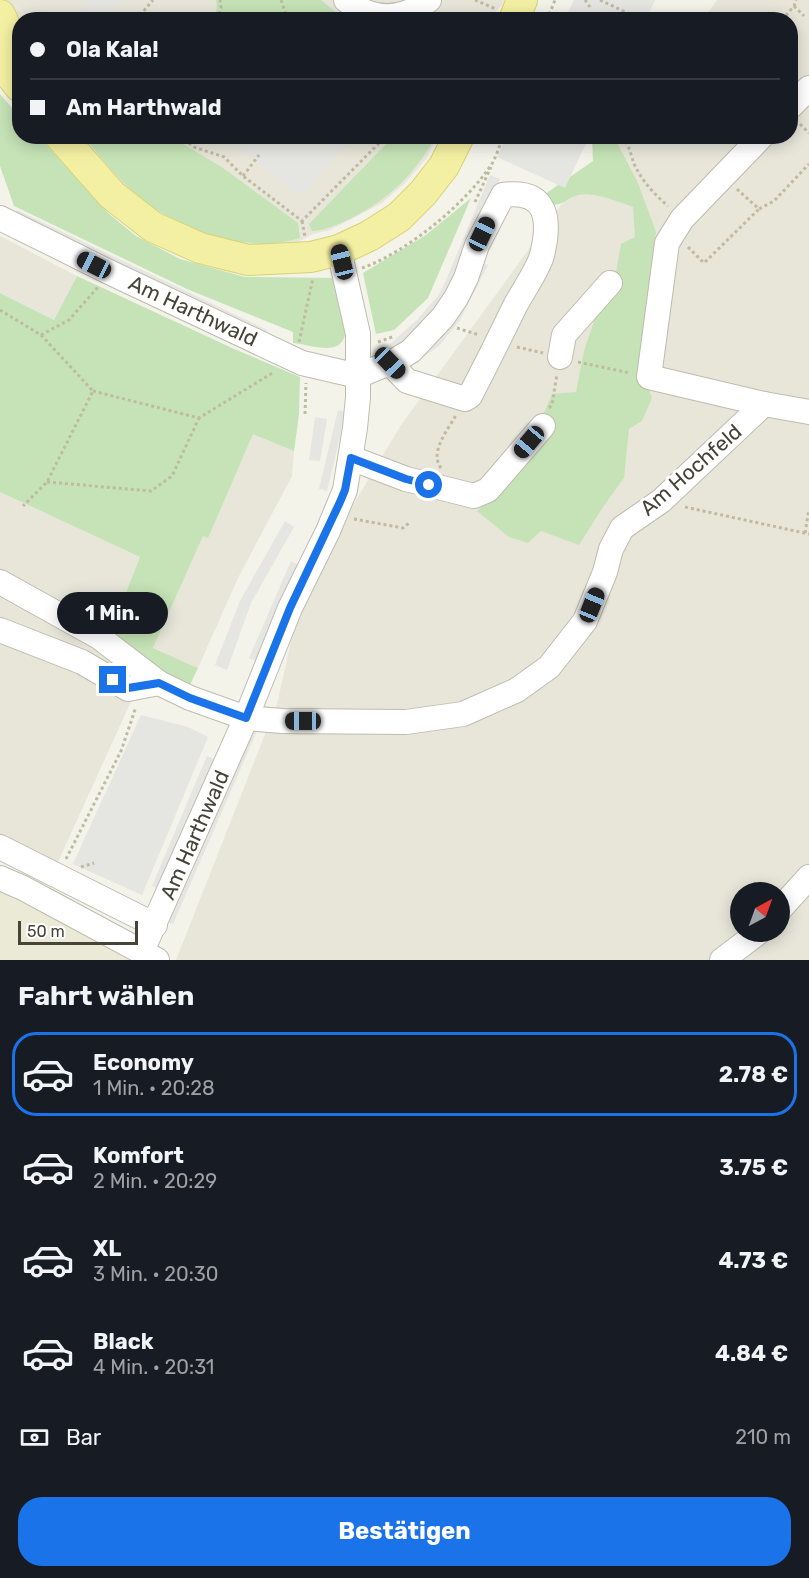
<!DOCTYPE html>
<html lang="de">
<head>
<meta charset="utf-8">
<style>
  body { margin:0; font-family:Rubik,sans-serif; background:#242831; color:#f1f3f6; height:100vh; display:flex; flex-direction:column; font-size:22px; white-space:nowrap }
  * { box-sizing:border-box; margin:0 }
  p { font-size:20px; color:#9ea1a6 }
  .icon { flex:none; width:33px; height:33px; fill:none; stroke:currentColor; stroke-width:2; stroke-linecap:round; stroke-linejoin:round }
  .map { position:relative; height:960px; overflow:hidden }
  .panel { display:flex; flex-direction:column; background:#171b24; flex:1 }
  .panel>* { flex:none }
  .guide { position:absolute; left:12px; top:12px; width:786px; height:132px; border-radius:24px; box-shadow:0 3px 15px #0003; display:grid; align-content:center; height:132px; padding:0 18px; background:#171b24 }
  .needle { width:39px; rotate:41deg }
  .controls { position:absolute; left:730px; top:882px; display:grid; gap:12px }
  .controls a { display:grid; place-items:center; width:60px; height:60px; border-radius:50%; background:#171b24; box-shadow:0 3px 15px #0003; font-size:30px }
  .scale { position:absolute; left:18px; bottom:15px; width:120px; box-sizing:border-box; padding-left:6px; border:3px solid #464439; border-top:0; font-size:16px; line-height:21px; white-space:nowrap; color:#464439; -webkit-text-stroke:4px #fff; paint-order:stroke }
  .end { position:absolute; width:27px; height:27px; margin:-14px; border:8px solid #1a73e8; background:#fff; box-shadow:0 0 0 3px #fff }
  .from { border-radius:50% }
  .bubble { position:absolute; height:42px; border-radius:21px; background:#171b24; box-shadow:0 3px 15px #0003; font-size:20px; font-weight:700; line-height:42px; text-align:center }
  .car { position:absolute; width:18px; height:36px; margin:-18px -9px; border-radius:8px; box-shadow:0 0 4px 2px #0007; background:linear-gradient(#222 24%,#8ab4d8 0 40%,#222 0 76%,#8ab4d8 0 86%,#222 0) }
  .guide b { display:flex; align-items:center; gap:21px; height:57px; font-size:22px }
  .guide b+b { border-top:2px solid #363941 }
  .guide i { width:15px; height:15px; background:#f1f3f6 }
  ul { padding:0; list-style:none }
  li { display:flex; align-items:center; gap:18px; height:84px; margin:0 12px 9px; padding:0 6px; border:3px solid transparent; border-radius:24px }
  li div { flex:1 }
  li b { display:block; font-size:22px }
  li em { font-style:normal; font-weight:700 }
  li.on { border-color:#1a73e8 }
  li>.icon { width:54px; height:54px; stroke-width:1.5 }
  h2 { padding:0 18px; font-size:27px; line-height:72px }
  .pay { display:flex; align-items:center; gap:15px; height:66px; padding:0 18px; font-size:22px }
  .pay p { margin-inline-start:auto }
  .button { display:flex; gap:12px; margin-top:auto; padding:12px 18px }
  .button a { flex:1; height:69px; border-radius:24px; background:#1a73e8; color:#fff; font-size:24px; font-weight:700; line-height:69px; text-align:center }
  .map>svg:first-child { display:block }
</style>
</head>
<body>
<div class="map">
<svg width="809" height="960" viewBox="0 0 809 960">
  <rect width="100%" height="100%" fill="#f3f3ea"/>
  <g fill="#e7e6d9" fill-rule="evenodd">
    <polygon points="1,0 504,0 502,5 487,20 21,20"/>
    <path d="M717 0H809V960H176L277 704 296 619 349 512 401 425 561 205 613 137 790 136V20L703 19ZM741 892H780V932H741Z"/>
    <polygon points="81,137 437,137 426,159 405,183 382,203 330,230 313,234 300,241 274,245 233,243 188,228 150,208 119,181"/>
    <polygon points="0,236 77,276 54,320 0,293"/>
    <polygon points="253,433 294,451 292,476 238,578 198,668 153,648 203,535 208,537"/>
    <polygon points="0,492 140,557 110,632 148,664 53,873 0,846"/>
  </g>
  <polygon fill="#ebead6" points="0,892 96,938 129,960 0,960"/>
  <g fill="#c5e3b7">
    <polygon points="216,0 321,0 338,14 334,20 214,19 217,7"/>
    <path d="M0 94 19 116 20 136 39 137 108 213 136 236 180 259 245 277 334 278C339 299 362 348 326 348 315 348 304 344 293 343V332L187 289 14 206 0 166Z"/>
    <path d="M84 137H172L223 168 298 223 300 238C291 240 282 243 273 243 216 247 159 219 120 179 107 166 96 151 84 137Z"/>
    <path d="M393 137H435C416 173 389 199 352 218 338 224 327 230 312 231L309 224Z"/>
    <path d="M592 137H614L638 183 656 232 650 275 642 370 652 398 642 421 629 429 624 478 603 507 579 545 541 531 528 543 509 537 477 511 519 473 552 394 576 392 584 351 601 300 613 289 621 244 635 237 633 207C620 202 592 191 578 195 563 200 566 205 547 205L545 194 593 161Z"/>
    <polygon points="471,198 428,298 394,330 376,334 363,273 426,235"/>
    <polygon points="77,276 232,348 300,377 299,415 294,451 253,434 208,538 203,536 153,648 198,668 190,685 148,664 110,632 140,557 0,492 0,293 54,320"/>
  </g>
  <g fill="#e5e5e1">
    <polygon points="90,0 121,0 104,19 72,19"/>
    <polygon points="574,0 655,0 646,19 565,19"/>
    <polygon points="249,136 351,136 351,137 301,197 239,148"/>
    <polygon points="507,137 507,136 589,137 565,188 497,157"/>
    <polygon points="490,175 500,179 453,293 395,354 389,345 417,320 438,296 444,285"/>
    <polygon points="17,210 267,330 263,339 13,218"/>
    <polygon points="481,262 488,265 460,320 439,346 413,364 411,359"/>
    <polygon points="338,410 346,412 327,491 319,489"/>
    <polygon points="315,417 327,419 320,461 309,460"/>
    <polygon points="285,521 294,527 251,603 227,670 215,665 240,601"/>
    <polygon points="291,561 299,565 257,661 249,658"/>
    <polygon points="141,715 188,727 208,737 142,895 73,864"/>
    <polygon points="248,727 257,731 173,924 163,920"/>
    <polygon points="207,756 217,760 161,890 152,886"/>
  </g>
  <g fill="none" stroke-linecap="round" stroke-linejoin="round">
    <defs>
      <g id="minor">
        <path d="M346 0C373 22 402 21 429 0"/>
        <polyline points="790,107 809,88"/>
        <polyline points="762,136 682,219 667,243 649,377 764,404 809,412"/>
        <path d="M0 218 111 273 302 363 358 376 396 360 411 351 443 317 456 298 466 278 477 245 503 195C547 189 551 219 542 255 539 268 521 294 514 308 500 337 485 367 470 396L465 399 407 381 390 363"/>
        <polyline points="560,357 564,335 610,283"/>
        <polyline points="351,458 406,479 474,496 488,490 543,426"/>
        <polyline points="0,582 99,637 159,683 190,698 246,718 282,721 406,722 463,714 517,690 549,667 585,621 605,572 611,549 622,528 661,501 764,404"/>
        <polyline points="0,630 82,662 128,689 159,683"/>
        <polyline points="0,847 155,925"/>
        <polyline points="0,878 23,888 157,960"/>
        <polyline points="780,909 809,877"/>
        <polyline points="142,951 246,718 290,608 328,531 345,490 355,428 358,397 358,334 339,250"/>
        <polyline points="722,960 759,932"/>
      </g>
      <g id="major">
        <path d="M0 15C7 26 7 36 0 47"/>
        <polyline points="514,20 522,0"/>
        <polyline points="0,62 20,87"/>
        <polyline points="60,136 112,195 153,227 200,248 248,260 311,257 339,250 369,236 399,217 423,193 444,166 459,136"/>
      </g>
    </defs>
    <use href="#minor" stroke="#bebcae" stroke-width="26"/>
    <use href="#major" stroke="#d7d274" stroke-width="32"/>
    <g stroke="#bebba0" stroke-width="3" stroke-dasharray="3 3" stroke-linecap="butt">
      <polyline points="281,0 288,20"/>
      <polyline points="475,0 496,9"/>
      <polyline points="585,0 590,7"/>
      <polyline points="600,0 642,20"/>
      <polyline points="794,6 804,16"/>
      <polyline points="136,20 153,0"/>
      <polyline points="218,20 221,8 220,0"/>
      <polyline points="547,20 555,0"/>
      <polyline points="683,20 705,20"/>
      <polyline points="782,20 794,6 796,0"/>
      <polyline points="800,124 809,133"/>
      <polyline points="179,136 194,147 224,157 243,176 302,221 386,136"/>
      <path d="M623 136C630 146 631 158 636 168 644 183 655 195 668 206"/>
      <polyline points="243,176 259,155"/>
      <polyline points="737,189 759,209 774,201 809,164"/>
      <polyline points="475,202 491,167"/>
      <polyline points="302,221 305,237"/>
      <polyline points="688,247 704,263 759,209"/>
      <path d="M362 268C406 253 468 202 493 162 497 154 500 145 503 136"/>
      <polyline points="0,310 41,335 93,391 47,482 23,506"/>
      <polyline points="457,328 479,335"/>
      <polyline points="41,335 69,320 98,287"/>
      <polyline points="299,342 313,278"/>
      <polyline points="378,342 395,336"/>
      <polyline points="517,347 543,353"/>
      <polyline points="578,362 630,373"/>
      <polyline points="93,391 199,418 274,372"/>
      <polyline points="549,408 552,405 557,374"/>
      <polyline points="305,414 306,383"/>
      <path d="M441 468C429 452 448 430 456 415"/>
      <polyline points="47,482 151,491 172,476 199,418"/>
      <polyline points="685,507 809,534"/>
      <polyline points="354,519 403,528 410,522"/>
      <polyline points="805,533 809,509"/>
      <polyline points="66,859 121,751 136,707"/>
      <polyline points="81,867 94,863"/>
    </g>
    <use href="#minor" stroke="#fff" stroke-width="24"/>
    <use href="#major" stroke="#f4f0a3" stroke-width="30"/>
  </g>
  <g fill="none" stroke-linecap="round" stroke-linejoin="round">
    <polyline stroke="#1a73e8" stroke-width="8" points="113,680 128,688 159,683 190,698 246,718 290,608 340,502 345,490 351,458 406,479 429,485"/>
  </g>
  <g text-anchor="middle" stroke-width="6" stroke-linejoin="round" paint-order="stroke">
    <g font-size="21" fill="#464439" stroke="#fff">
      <text transform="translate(193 311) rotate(25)" y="7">Am Harthwald</text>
      <text transform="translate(691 470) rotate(-41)" y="7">Am Hochfeld</text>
      <text transform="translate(195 835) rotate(-66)" y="7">Am Harthwald</text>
    </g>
  </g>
</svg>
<div class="controls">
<a><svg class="needle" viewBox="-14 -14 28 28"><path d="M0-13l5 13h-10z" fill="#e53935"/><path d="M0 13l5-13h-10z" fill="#9ea1a6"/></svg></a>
</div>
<div class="scale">50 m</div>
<i class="end from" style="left:429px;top:485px"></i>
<i class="end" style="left:113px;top:680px"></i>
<div class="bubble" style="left:57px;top:592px;width:111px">1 Min.</div>
<i class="car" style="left:482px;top:234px;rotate:25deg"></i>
<i class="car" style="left:342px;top:262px;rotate:346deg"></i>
<i class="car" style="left:94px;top:265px;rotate:297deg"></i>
<i class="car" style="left:390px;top:363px;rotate:136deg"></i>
<i class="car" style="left:529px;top:442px;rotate:220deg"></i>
<i class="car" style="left:592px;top:605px;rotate:22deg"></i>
<i class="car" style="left:303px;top:721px;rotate:270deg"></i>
<div class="guide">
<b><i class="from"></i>Ola Kala!</b>
<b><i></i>Am Harthwald</b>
</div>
</div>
<section class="panel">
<h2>Fahrt wählen</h2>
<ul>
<li class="on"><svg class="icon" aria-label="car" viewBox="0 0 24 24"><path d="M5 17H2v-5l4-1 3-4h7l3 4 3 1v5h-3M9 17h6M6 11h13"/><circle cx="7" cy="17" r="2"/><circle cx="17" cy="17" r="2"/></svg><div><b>Economy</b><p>1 Min. · 20:28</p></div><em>2.78 €</em></li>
<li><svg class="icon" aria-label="car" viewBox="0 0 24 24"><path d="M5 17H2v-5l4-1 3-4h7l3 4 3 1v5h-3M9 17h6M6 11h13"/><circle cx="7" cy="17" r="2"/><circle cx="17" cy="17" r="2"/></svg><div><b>Komfort</b><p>2 Min. · 20:29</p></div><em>3.75 €</em></li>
<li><svg class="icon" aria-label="car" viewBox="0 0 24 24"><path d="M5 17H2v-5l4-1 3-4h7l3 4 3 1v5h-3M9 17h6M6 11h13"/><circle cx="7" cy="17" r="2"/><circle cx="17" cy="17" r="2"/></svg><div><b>XL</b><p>3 Min. · 20:30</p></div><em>4.73 €</em></li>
<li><svg class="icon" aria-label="car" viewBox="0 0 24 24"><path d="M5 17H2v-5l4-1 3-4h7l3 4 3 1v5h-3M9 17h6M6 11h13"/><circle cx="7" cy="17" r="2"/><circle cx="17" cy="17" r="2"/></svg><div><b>Black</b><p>4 Min. · 20:31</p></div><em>4.84 €</em></li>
</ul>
<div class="pay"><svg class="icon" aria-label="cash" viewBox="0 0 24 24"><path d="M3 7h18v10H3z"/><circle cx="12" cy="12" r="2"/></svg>Bar<p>210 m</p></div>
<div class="button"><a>Bestätigen</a></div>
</section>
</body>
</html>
